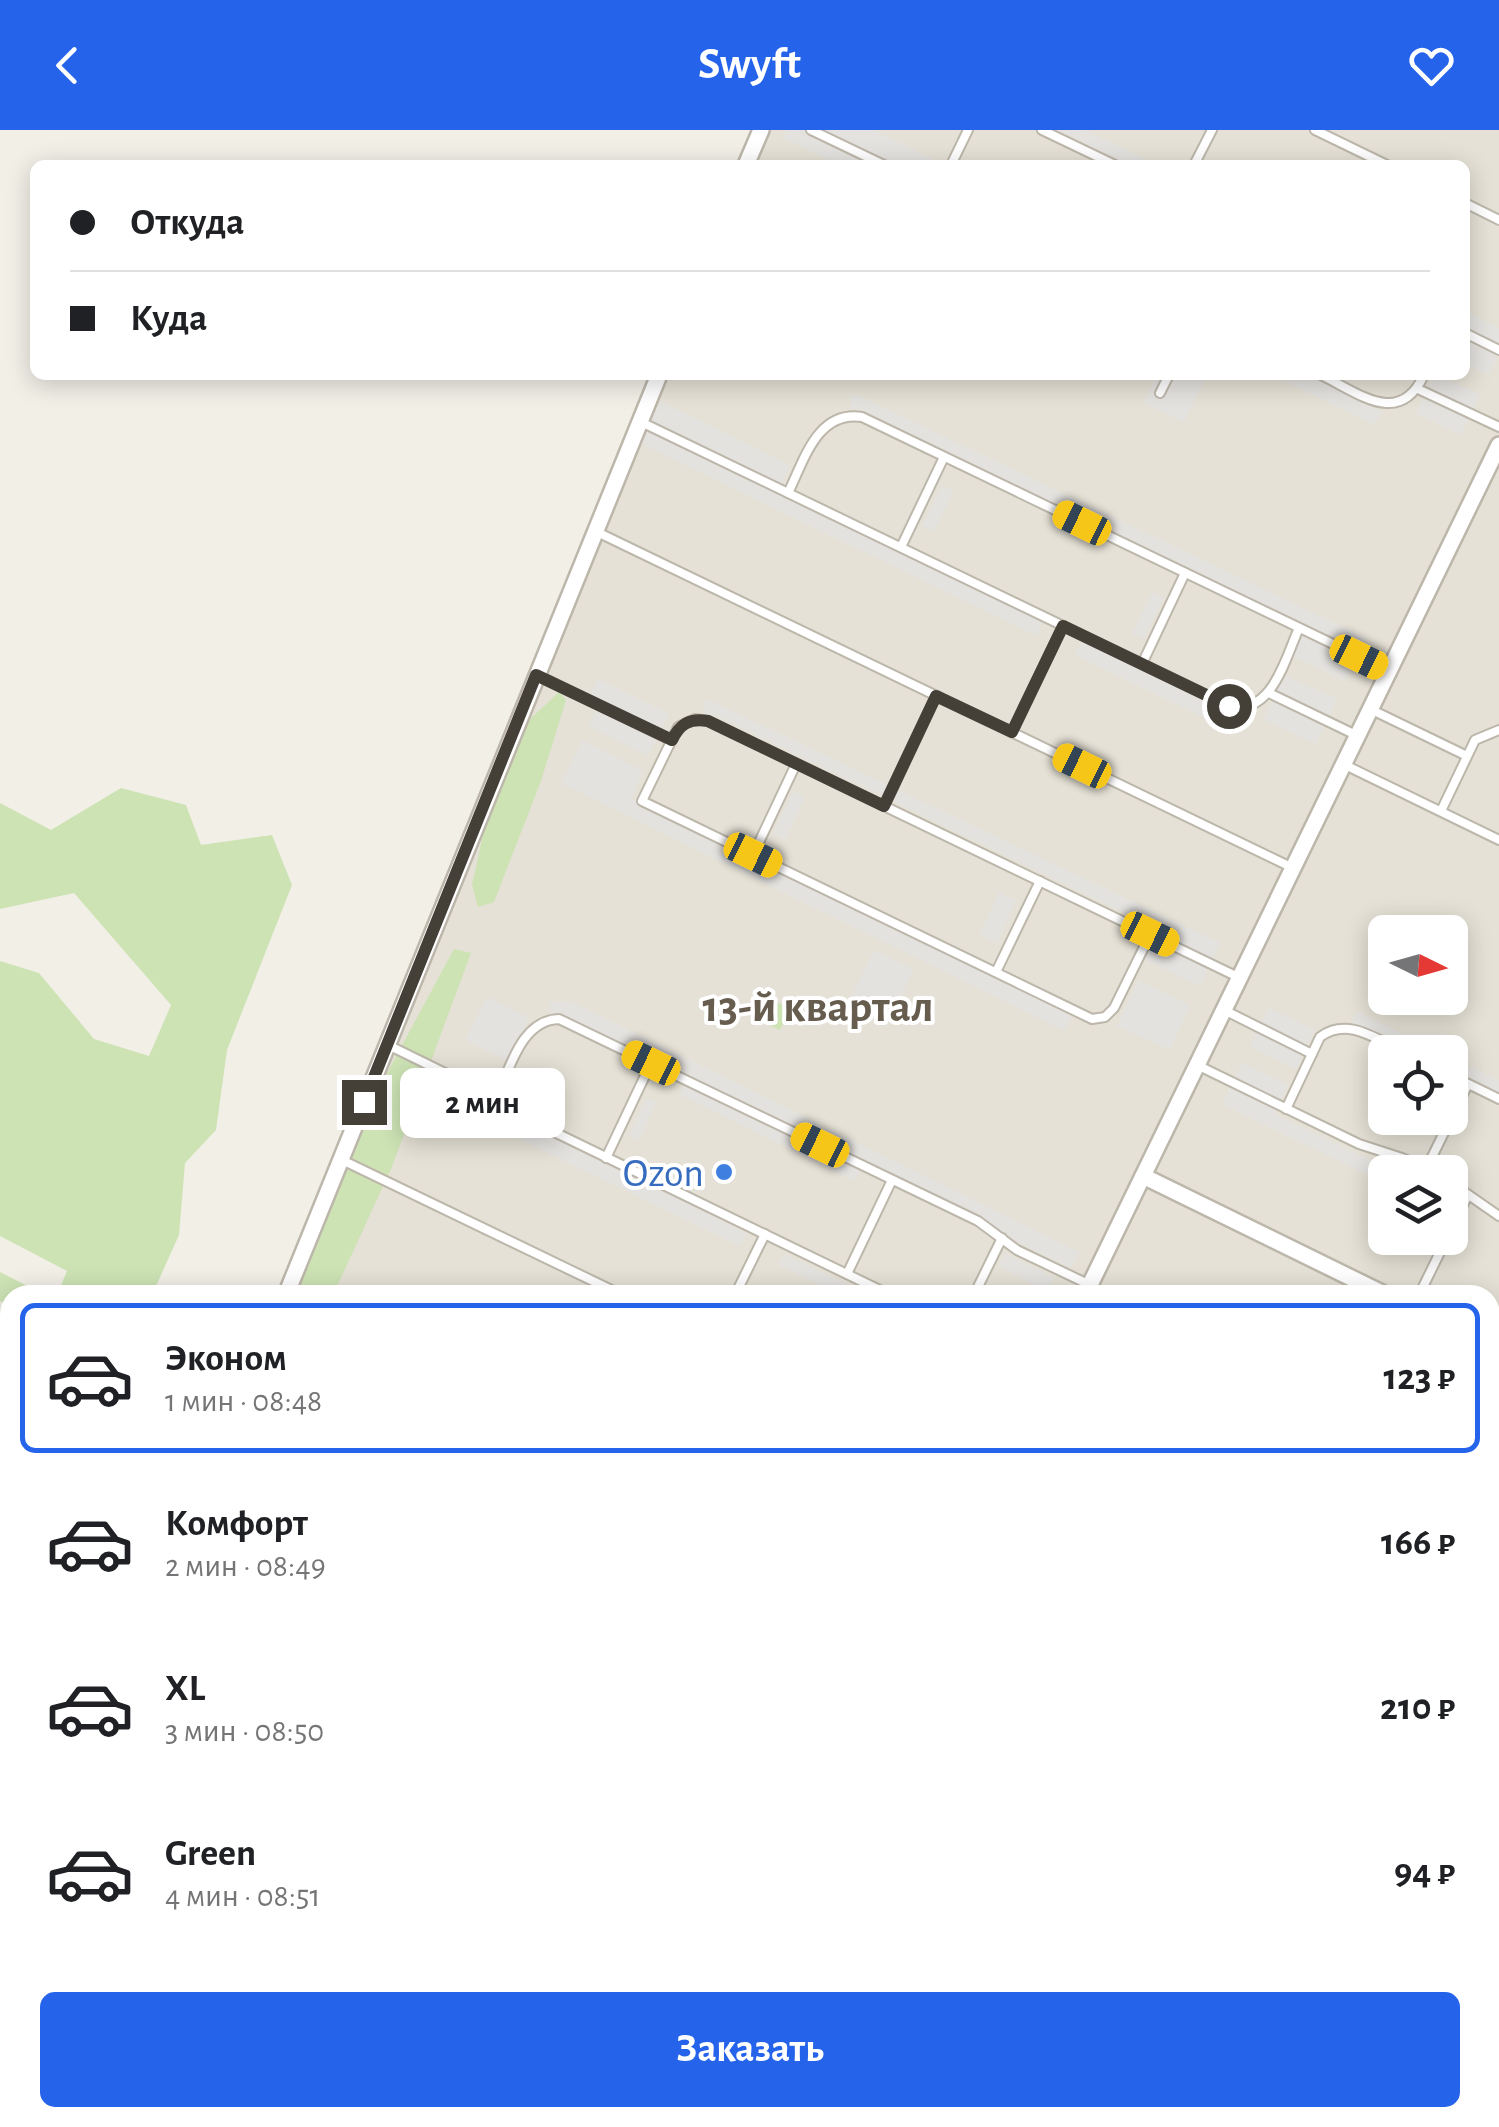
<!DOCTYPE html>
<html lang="ru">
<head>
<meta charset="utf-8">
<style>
  body { margin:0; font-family:"Alegreya Sans",sans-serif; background:#f2f2f2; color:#202124; height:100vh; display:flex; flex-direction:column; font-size:38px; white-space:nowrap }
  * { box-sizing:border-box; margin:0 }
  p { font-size:32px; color:#757577 }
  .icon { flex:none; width:55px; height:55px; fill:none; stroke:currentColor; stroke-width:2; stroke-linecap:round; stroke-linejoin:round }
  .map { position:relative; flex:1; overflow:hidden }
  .details { position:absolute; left:0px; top:1155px; width:1500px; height:842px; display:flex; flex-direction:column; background:#fff; border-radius:30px 30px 0 0; box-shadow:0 5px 25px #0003 }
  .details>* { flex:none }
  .hud { position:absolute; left:30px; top:30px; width:1440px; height:220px; border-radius:15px; box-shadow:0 5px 25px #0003; display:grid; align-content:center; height:220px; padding:0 40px; background:#fff }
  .needle { width:65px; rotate:95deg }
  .tools { position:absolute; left:1368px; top:785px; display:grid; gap:20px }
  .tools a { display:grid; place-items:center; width:100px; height:100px; border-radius:15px; background:#fff; box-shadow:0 5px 25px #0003; font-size:50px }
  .end { position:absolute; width:45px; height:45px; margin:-22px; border:12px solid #443f37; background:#fff; box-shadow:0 0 0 5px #fff }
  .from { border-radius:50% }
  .bubble { position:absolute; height:70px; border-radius:15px; background:#fff; box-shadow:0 5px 25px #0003; font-size:32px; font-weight:700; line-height:70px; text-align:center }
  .car { position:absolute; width:30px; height:60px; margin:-30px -15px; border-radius:12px; box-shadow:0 0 8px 2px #0007; background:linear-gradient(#f5c518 24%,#345 0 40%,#f5c518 0 76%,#345 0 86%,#f5c518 0) }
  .hud b { display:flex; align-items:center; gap:35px; height:95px; font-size:38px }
  .hud b+b { border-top:2px solid #e0e0e0 }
  .hud i { width:25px; height:25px; background:#202124 }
  ul { padding:18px 0 0; list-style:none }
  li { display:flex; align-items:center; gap:30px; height:150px; margin:0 20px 15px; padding:0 20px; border:5px solid transparent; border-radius:15px }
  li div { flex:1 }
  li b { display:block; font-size:38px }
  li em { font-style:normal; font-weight:700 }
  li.on { border-color:#2563eb }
  li>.icon { width:90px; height:90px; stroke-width:1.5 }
  .primary-button { display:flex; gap:20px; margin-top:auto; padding:20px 40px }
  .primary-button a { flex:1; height:115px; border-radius:15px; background:#2563eb; color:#fff; font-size:40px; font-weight:700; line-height:115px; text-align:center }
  header { display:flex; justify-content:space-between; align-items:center; height:130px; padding:0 40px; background:#2563eb; color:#fff; font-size:45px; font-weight:700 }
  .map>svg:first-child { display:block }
</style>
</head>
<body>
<header><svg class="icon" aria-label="back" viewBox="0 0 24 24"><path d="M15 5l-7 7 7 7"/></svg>Swyft<svg class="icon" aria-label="heart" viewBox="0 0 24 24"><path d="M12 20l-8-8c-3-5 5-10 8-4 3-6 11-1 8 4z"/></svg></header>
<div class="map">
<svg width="1499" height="1997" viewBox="0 0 1499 1997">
  <rect width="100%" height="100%" fill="#f2efe7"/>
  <g fill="#e5e1d6" fill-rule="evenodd">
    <path d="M752 0H1499V1901L1490 1920V1165H281L650 245H1465V35H736ZM1385 802H1450V868H1385ZM1385 922H1450V988H1385ZM1385 1042H1450V1108H1385Z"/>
    <polygon points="10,1840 10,1988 1157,1988 1156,1997 0,1997 0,1865"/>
  </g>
  <polygon fill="#eae4d2" points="1490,1449 1499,1452 1499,1704 1490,1712"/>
  <g fill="#cde3b4">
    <polygon points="559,562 566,570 541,651 494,772 478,777 472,755 488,682 525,594"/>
    <polygon points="121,658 186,675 201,715 272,705 292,755 227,920 216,1000 185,1033 179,1105 152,1165 57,1165 67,1141 0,1106 0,831 39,843 94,909 149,926 171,875 74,763 0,779 0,673 51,700"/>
    <polygon points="454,819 471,823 391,1039 333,1165 293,1165 385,947"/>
    <polygon points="769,868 791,879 780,900 758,889"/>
    <polygon points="0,1142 45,1165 10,1165 10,1176 0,1171"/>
    <polygon points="0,1243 10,1245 10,1407 0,1426"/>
    <polygon points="10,1521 10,1769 0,1788 0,1537"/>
    <polygon points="10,1852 10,1958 0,1981 0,1877"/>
  </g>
  <g fill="#e4e2df">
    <polygon points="787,0 873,0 933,29 931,35 839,35 783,8"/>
    <polygon points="1057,0 1085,0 1158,35 1129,35"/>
    <polygon points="1465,181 1499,198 1499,223 1489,245 1465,234"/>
    <polygon points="1157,245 1207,245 1184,292 1143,273"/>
    <polygon points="1272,245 1307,245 1382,282 1375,295"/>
    <polygon points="1434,245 1480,264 1461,305 1416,283"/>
    <polygon points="857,265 1366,508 1345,551 1291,525 1305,494 859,279 851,279 850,266"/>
    <polygon points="660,271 790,335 777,363 1043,492 1037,506 640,313"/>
    <polygon points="942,355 954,361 934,402 922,396"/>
    <polygon points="1152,462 1164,468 1144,509 1132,503"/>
    <polygon points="1082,511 1239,587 1232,601 1075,525"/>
    <polygon points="1284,545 1337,569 1316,614 1264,590"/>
    <polygon points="598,549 669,584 648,626 588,596 600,572 589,566"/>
    <polygon points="704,571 711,571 1220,813 1200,856 1145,830 1159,800 713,584 705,585"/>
    <polygon points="582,610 643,641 631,668 1072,886 1065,901 561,653"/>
    <polygon points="793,661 805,667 785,710 773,704"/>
    <polygon points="999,762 1016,770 997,813 980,805"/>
    <polygon points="874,820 914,839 886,897 846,877"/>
    <polygon points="1138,850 1190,875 1170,920 1117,896"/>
    <polygon points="487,867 529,888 507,931 465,910"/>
    <polygon points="570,871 1079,1122 1070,1138 863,1035 854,1051 679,964 686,950 550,888 549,872"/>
    <polygon points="1269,878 1315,900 1296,939 1250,917"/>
    <polygon points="1357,881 1440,922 1411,922 1351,893"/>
    <polygon points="1450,927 1499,951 1499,965 1450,941"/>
    <polygon points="1242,933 1288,955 1275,984 1386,1038 1380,1051 1222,974"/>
    <polygon points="462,964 747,1103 740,1116 455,978"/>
    <polygon points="646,968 656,972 639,1010 629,1006"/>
    <polygon points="1005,1123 1054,1148 1047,1162 998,1136"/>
    <polygon points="784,1124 868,1165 841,1165 779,1135"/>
  </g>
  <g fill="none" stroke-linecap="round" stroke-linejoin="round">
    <defs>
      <g id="lane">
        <polyline points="811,0 884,35"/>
        <polyline points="1042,0 1115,35"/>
        <polyline points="1315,0 1387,35"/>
        <polyline points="951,35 968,0"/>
        <polyline points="1194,35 1212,0"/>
        <polyline points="1465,73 1499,90"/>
        <polyline points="1465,203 1499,220"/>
        <path d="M1321 245C1359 263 1399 298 1424 245"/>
        <polyline points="1418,259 1499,297"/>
        <polyline points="1160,263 1169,245"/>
        <path d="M639 291 1229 576C1272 586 1285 529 1299 498"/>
        <path d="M788 363C804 331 817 280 862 287L1387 540"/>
        <polyline points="595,401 1293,738"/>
        <polyline points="901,417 944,327"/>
        <polyline points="1142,534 1185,443"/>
        <polyline points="537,545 671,610"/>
        <polyline points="1269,563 1358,606"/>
        <polyline points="1370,579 1467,626"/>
        <polyline points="1012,602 1063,496"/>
        <polyline points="1343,634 1499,710"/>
        <polyline points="884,676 936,566"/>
        <polyline points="1441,681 1475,610 1499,600"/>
        <polyline points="753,725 796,634"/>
        <polyline points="1150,805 1114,878 1105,887 1092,889 642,671 678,597 695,589 708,591 1240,848"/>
        <polyline points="996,842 1040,751"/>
        <polyline points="1224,880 1312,924"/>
        <polyline points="388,915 496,968"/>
        <polyline points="1197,935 1359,1014 1402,1028 1433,1042"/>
        <polyline points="1450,945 1499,969"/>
        <path d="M1286 979 1320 907C1348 886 1377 910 1404 922"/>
        <polyline points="606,1028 651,933"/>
        <polyline points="342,1030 622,1165"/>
        <polyline points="1426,1039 1468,954"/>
        <polyline points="1450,1052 1499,1086"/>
        <polyline points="1450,1101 1468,1065"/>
        <polyline points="847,1144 892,1050"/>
        <polyline points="735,1165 765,1104"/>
        <path d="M890 1165 513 982 496 968C510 939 521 890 559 889L978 1091 1017 1120 1090 1155"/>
        <polyline points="974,1165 1002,1108"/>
        <polyline points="1419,1165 1447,1108"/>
        <polyline points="765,1988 785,1997"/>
      </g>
      <g id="street">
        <polyline points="746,35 761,0"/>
        <polyline points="1143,1046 1386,1165"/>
        <polyline points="286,1165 659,245"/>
        <polyline points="1085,1165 1499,315"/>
        <polyline points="1490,1216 1499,1220"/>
        <polyline points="1490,1941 1493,1943 1499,1931"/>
        <polyline points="72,1997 76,1988"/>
        <polyline points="681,1997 685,1988"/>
      </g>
    </defs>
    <use href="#lane" stroke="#bdb7ab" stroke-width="12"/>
    <use href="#street" stroke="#bdb7ab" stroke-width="20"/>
    <use href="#lane" stroke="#fff" stroke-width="8"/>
    <use href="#street" stroke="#fff" stroke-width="15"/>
  </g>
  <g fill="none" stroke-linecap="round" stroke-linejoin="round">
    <path stroke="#443f37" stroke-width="12" d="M364 972 536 545 672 610C680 594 689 588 708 591L884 676 936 566 1012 602 1063 496 1229 576"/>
  </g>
  <circle fill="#3f7fe0" stroke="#fff" stroke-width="4" cx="724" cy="1042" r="10"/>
  <g text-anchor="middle" stroke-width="8" stroke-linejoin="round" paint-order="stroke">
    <g font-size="40" fill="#366cbe" stroke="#fff" text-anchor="end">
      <text x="704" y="1056">Ozon</text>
    </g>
    <g font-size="45" font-weight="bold" fill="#665d4f" stroke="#fff">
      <text x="818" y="891">13-й квартал</text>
    </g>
  </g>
</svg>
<div class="tools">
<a><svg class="needle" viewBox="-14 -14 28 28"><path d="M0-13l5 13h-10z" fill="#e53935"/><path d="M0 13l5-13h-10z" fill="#757577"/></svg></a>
<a><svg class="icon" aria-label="locate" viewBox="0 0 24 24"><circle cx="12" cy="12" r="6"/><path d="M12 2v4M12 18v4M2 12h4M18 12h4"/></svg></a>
<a><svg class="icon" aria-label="layers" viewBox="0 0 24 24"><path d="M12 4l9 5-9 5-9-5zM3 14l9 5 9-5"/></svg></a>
</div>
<i class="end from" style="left:1229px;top:576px"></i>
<i class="end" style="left:364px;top:972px"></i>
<div class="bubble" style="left:400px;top:938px;width:165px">2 мин</div>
<i class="car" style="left:1082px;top:393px;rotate:296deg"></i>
<i class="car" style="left:1359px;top:527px;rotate:116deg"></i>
<i class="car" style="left:1082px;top:636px;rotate:296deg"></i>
<i class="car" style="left:753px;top:725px;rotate:116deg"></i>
<i class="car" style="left:1150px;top:804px;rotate:116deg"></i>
<i class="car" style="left:651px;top:933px;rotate:296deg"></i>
<i class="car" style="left:820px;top:1015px;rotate:296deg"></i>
<div class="hud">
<b><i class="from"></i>Откуда</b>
<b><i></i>Куда</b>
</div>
<section class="details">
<ul>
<li class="on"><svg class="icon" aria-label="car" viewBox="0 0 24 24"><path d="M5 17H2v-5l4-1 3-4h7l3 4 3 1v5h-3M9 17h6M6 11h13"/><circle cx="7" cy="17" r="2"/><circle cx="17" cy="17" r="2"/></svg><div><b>Эконом</b><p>1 мин · 08:48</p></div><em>123 ₽</em></li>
<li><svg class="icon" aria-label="car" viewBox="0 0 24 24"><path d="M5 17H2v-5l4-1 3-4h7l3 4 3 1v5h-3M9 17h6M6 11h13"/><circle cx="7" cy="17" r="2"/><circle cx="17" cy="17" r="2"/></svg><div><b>Комфорт</b><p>2 мин · 08:49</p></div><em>166 ₽</em></li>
<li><svg class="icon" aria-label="car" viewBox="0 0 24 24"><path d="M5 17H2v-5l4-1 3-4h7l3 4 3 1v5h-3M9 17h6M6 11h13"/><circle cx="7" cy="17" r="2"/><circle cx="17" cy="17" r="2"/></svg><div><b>XL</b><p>3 мин · 08:50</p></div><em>210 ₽</em></li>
<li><svg class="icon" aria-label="car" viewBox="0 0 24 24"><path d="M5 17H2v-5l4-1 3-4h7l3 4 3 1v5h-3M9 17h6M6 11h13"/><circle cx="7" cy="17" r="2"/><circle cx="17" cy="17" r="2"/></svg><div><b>Green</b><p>4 мин · 08:51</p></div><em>94 ₽</em></li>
</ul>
<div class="primary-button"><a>Заказать</a></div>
</section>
</div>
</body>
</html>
